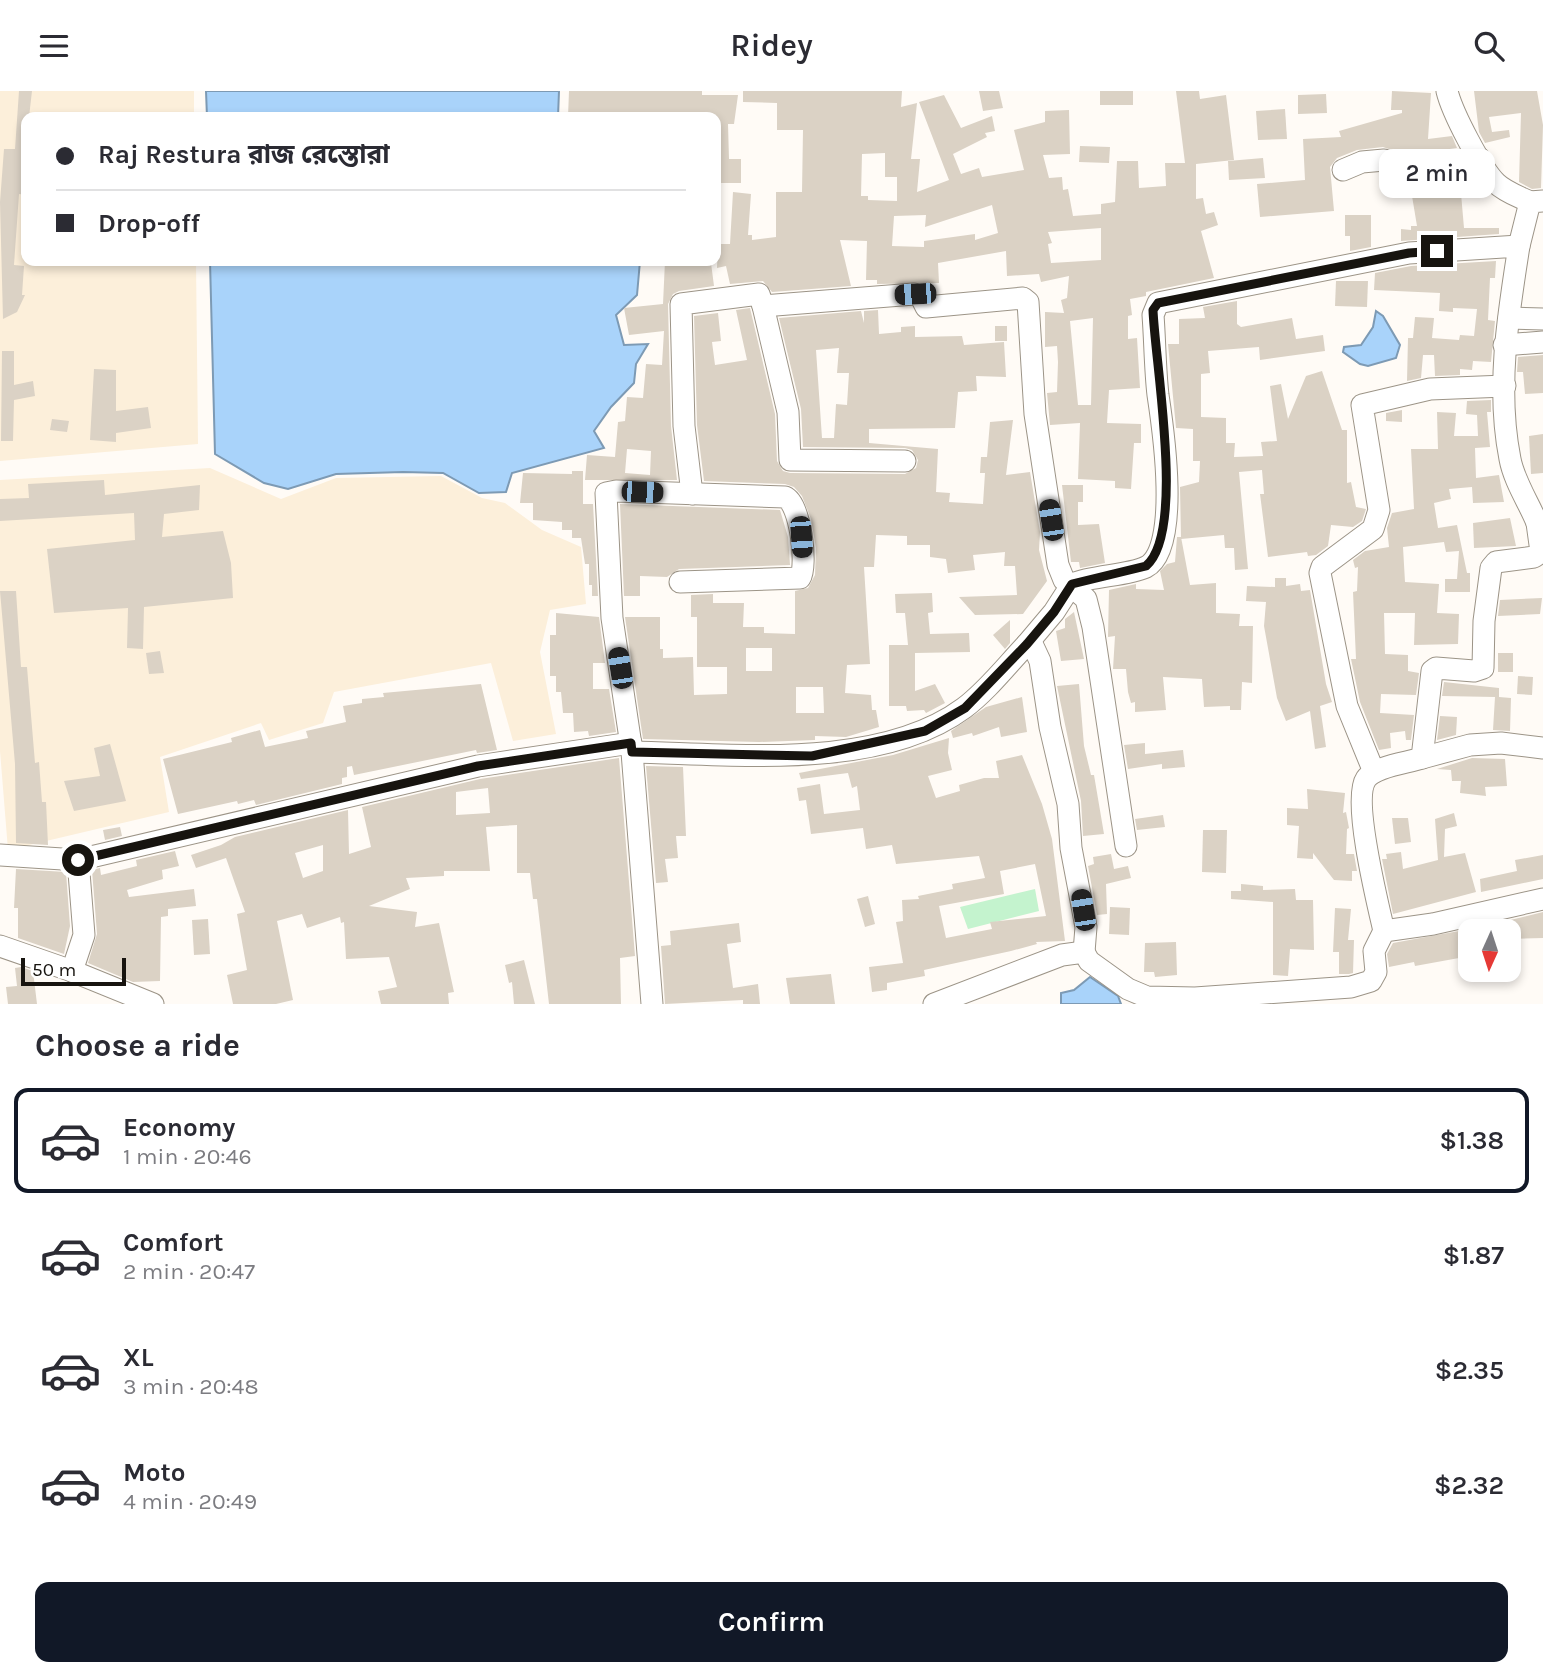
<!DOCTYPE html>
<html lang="en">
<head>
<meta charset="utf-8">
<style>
  body { margin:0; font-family:Karla,"Noto Sans Bengali",sans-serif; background:#f2f2f3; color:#2b2b33; height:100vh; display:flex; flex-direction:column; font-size:26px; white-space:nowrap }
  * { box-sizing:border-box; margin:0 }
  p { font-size:23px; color:#7c7c81 }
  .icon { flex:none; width:38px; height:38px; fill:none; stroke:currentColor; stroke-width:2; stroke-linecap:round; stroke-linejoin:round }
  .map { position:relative; height:913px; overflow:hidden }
  .panel { display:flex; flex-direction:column; background:#fff; flex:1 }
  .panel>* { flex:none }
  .hud { position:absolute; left:21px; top:21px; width:700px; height:154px; border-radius:14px; box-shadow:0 4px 10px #0003; display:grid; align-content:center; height:154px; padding:0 35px; background:#fff }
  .needle { width:46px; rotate:183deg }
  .controls { position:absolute; left:1458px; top:828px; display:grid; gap:14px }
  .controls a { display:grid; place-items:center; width:63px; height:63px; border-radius:14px; background:#fff; box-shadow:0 4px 10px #0003; font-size:35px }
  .scale { position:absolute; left:21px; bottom:18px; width:105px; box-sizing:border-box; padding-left:7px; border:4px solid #17140f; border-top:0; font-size:19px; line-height:24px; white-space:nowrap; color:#17140f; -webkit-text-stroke:5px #fff; paint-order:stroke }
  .end { position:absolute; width:32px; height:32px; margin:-16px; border:9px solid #17140f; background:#fff; box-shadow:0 0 0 4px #fff }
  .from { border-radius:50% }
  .bubble { position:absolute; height:49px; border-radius:14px; background:#fff; box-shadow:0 4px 10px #0003; font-size:23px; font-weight:600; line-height:49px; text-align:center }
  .car { position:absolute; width:21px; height:42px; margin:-21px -10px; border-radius:9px; box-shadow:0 0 5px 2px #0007; background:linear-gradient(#222 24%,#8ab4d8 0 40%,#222 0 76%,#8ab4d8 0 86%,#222 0) }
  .hud b { display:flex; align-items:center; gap:24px; height:66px; font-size:26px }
  .hud b+b { border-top:2px solid #e1e1e2 }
  .hud i { width:18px; height:18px; background:#2b2b33 }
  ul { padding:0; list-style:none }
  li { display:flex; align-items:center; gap:21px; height:105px; margin:0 14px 10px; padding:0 21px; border:4px solid transparent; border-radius:14px }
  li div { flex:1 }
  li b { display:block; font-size:26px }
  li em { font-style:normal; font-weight:600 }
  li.current { border-color:#111827 }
  li>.icon { width:63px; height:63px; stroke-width:1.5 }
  h2 { padding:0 35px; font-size:32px; line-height:84px }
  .cta { display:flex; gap:14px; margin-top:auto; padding:14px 35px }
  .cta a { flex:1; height:80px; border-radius:14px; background:#111827; color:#fff; font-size:28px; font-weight:600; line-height:80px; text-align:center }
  header { display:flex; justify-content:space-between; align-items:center; height:91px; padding:0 35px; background:#fff; font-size:32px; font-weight:600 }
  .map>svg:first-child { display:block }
</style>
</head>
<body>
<header><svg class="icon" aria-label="menu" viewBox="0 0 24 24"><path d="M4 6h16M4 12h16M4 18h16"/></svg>Ridey<svg class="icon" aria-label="search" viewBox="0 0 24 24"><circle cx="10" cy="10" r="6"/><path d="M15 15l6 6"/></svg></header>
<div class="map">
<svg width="1543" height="913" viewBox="0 0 1543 913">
  <rect width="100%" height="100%" fill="#fffbf6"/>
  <g fill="#fcefda">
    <polygon points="0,0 194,0 194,26 26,26 26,170 196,170 198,353 0,370"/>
    <polygon points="210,377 281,408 336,387 441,385 482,407 505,412 542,439 581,456 586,513 550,519 540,561 556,643 513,650 491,572 334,601 323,632 269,649 261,632 160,666 169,721 8,759 0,660 0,389"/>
  </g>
  <polygon fill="#c4f3ce" points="1035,798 1039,820 968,838 960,816"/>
  <g fill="#a9d3fa" stroke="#7d9ab4" stroke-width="2">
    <polygon points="206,0 559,0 558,26 207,26"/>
    <polygon points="210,170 640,170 637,204 616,224 624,254 648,253 636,273 634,292 611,316 594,340 604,357 512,382 506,401 479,402 443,382 403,381 336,383 288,398 264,392 215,363"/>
    <polygon points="1376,220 1383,225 1400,254 1396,267 1368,275 1360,273 1343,261 1344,256 1361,254 1373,236"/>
    <polygon points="1090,886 1118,905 1121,913 1061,913 1061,902 1074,899"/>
  </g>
  <g fill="#dbd2c5" fill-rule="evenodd">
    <polygon points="19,0 32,0 29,26 26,26 26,104 19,103 14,174 24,175 22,204 25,204 17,221 3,228 0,111 4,58 15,58"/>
    <polygon points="569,0 702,0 702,4 738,4 734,33 728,33 729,68 741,68 741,92 716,92 716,26 568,26"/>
    <path d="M743 0H902L901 16 917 12 911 68H920L917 101 949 89 919 11 944 4 961 37 992 25 995 40 985 42 987 46 953 63 961 83 979 77 982 86 1024 79 1014 39 1045 31V20L1069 19 1070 63 1043 64 1049 87 1062 86 1063 99 1068 98 1073 125 1101 123V113L1115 111 1117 70H1138L1139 97 1166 95 1165 72H1185L1176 0H1199L1200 8 1226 4 1234 69 1196 73V108L1203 107 1206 123 1214 121 1218 134 1201 140 1214 187 1146 201V205L1130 208 1132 224 1128 225V248L1137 247 1140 297 1109 299 1107 332 1141 333V352H1134L1131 398 1115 397V390L1078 388 1080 332 1050 334 1047 302 1057 301 1058 271 1057 255 1045 256V221L1064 222 1061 209 1067 207 1069 185 1041 191 1039 183 1007 185 1006 160 938 172 939 192 877 193V189H866L867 150 840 149 851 195 772 201 763 190 730 193 726 175 717 177 718 153H730L733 101 751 103 748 144H752V149L776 146V101H802L803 39H777V12L743 11ZM885 62V86H897V110L868 109V105H861L862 63ZM992 114 998 142 975 149V143L924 150V156L892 155 894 125 926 124 925 136ZM1101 137V169L1051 172 1048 153 1052 152 1048 141ZM1093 227 1091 314H1078L1070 230Z"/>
    <polygon points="979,0 999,0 1003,17 983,20"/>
    <rect x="1100" y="0" width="33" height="14"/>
    <polygon points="1392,0 1431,2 1428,48 1452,45 1457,57 1406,64 1383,56 1357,59 1337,67 1330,76 1334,120 1260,126 1257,93 1305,89 1303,48 1341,46 1339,40 1402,22 1402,19 1391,19"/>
    <polygon points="1474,0 1537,0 1543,34 1541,97 1532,98 1519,91 1521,22 1489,26 1492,41 1509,39 1510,46 1485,52 1479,41"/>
    <polygon points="1326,3 1327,22 1298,23 1298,4"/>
    <polygon points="1285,18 1287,48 1258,49 1256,20"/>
    <polygon points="1080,55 1110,56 1109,72 1079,71"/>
    <polygon points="1263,67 1265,87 1229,89 1228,70"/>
    <polygon points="1472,81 1478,90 1460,91 1464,137 1499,137 1499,143 1401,150 1401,138 1411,139 1411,135 1417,135 1412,105 1419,104 1418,88"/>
    <polygon points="1345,124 1371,124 1371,156 1350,160 1350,145 1345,145"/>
    <path d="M665 170 711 172 714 195 679 200 673 203 668 213 671 335 677 389H585L587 364 615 366 618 331 625 330 627 306 643 307 646 273 662 274 664 240 629 244 624 217 663 213ZM627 358 651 360 650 384 625 382Z"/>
    <polygon points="1496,170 1495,187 1490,187 1488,229 1495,230 1491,271 1473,270 1472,279 1460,278 1460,284 1435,285 1434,264 1423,264 1421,287 1407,290 1408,247 1413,247 1415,226 1434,227 1432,247 1459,249 1460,244 1474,245 1477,218 1453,217 1453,221 1439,220 1440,202 1374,199 1375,182 1411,175"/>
    <polygon points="1336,190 1368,190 1367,216 1335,215"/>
    <polygon points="1237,210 1237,233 1241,236 1292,227 1296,248 1323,244 1325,260 1260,269 1259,256 1208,260 1210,282 1201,283 1201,326 1226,327 1226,352 1235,352 1234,366 1263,365 1261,351 1277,350 1270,295 1281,293 1288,328 1306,285 1322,280 1342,339 1347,339 1347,392 1351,391 1356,416 1366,418 1362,430 1353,436 1331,434 1328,455 1316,464 1308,465 1307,461 1268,466 1260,403 1264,403 1262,379 1239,381 1248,478 1235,479 1234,457 1225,457 1224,444 1181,448 1180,396 1199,391 1200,370 1193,370 1193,338 1176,337 1168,253 1179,253 1179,228 1205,227 1203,216"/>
    <path d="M750 217 775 323 777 370 783 380 790 382 905 383 916 377 918 369 912 359 905 357 803 356 801 318 779 227 861 220 864 232V220L878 219 879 243 901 241V236L915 235V246L962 245 964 254 1004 251 1006 286 976 285 977 300 958 301 955 337 869 338V352L938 358 936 401 950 402 949 411 983 413 985 382H980L981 366H987L990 331 1013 329 1006 384 1030 381 1040 441 1039 459 1047 490 1023 523 975 524 959 506 1017 504 1015 475H1004L1005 461 973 464 975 479 948 482 946 468 930 466V454H907V445L876 444 874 476H864L870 573 847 574 845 602 871 604 872 619H876L879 636 846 646 815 645V649L759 651 643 648 625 526H660V558H663V567L693 566 694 604 727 603V576H697V526H691V504L713 503V512H744L743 536H764V542L795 543V500L808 497 815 484 816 457 811 428 802 405 794 396 785 393 704 390 697 334 694 225 718 222 721 250 712 251 715 274 747 269 736 219ZM839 257 837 282H849L847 314 836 313 834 347H822L816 259ZM746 557H772V580H746ZM796 596H823L824 622H796Z"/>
    <rect x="995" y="235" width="12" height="15"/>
    <polygon points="2,260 14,260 14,294 33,290 35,305 14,309 13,350 1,350"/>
    <polygon points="1543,264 1543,302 1525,303 1523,281 1517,281 1518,266"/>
    <polygon points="94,278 116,279 116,320 148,316 151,337 116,342 116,351 90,349"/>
    <polygon points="1491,309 1491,321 1487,321 1490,356 1475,357 1476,387 1499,384 1504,411 1473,412 1472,396 1449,398 1451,408 1434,412 1438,437 1457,434 1467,482 1470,482 1470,501 1445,501 1445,488 1457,488 1459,460 1446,461 1444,451 1403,456 1405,491 1439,493 1437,522 1459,523 1458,553 1414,554 1415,522 1384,522 1385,563 1408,564 1408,580 1419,582 1416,604 1381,603 1380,622 1414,624 1411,649 1406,649 1405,640 1390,642 1391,657 1379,659 1360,611 1351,568 1356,568 1353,501 1357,500 1358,476 1355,477 1353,469 1365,460 1389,456 1387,437 1392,422 1414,418 1411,358 1438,358 1437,321 1456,322 1454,345 1478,345 1477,324 1466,323 1467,310"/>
    <polygon points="1402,319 1402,331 1386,330 1386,322"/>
    <polygon points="52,328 69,330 67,341 50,339"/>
    <polygon points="1543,343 1543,382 1531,383 1529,345"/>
    <polygon points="572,380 583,380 583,413 593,413 598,505 592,505 592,494 589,494 589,473 585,473 581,447 572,447 572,439 562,439 562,431 533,429 533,412 520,412 523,382 572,383"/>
    <polygon points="104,389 105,404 200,394 199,419 164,423 162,446 223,440 231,472 233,507 144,516 143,558 127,557 128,517 54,522 47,458 135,449 134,422 0,430 0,408 29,407 28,393"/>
    <polygon points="1062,394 1083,394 1083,411 1078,411 1078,434 1099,433 1105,472 1080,477 1079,471 1071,471"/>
    <polygon points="620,413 780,419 788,446 790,474 679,478 667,486 640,485 640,505 624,505"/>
    <polygon points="1510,427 1516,455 1474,457 1473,432"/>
    <polygon points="1177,446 1181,446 1190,494 1216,492 1216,522 1240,523 1239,535 1253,535 1252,592 1242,591 1241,619 1230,619 1230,615 1204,616 1202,588 1163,586 1166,619 1135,621 1135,611 1131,612 1128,601 1126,578 1113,578 1115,545 1108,546 1109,499 1136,493 1136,498 1164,499 1160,480 1167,473 1175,471"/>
    <polygon points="1275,487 1286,487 1286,495 1300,493 1301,500 1310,499 1326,593 1332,611 1320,615 1326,656 1315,658 1310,620 1286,630 1277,607 1264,535 1266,511 1246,510 1247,495 1275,496"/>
    <polygon points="0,500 16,500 21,576 27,576 35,672 39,671 42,711 46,711 48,754 16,752 15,673"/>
    <polygon points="932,502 933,521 928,522 930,543 969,542 970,561 915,562 915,600 935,593 945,612 926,622 924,619 907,620 906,615 889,615 889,554 908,554 905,522 896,522 895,503"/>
    <polygon points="1542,507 1540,523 1498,525 1500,509"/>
    <polygon points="1074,521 1084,568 1061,570 1056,540 1065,537 1065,528"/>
    <polygon points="556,522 599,526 605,572 593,572 593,598 609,598 616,641 589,645 588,640 574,641 573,622 563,622 561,601 556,601 556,585 550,585 550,544 556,544"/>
    <polygon points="1010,529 1010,552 1005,558 993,544"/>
    <polygon points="160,560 164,582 149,583 146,562"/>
    <rect x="1498" y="562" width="15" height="19"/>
    <polygon points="1518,585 1533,586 1532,604 1517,603"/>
    <polygon points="1444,591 1499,597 1499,606 1511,607 1510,640 1493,639 1495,606 1442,605"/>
    <polygon points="481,593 497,659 477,662 476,659 354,684 352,675 347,676 347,686 342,687 342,693 256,714 254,709 238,713 237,710 178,723 163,668 232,651 231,647 260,639 265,656 308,647 306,640 346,631 343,615 362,612 362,608 384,606 383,602"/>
    <polygon points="1079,593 1084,655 1091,684 1094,684 1104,743 1083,745 1081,710 1057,595"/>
    <polygon points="1022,606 1027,641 1001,646 999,636 973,645 972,642 953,647 951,640 986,616"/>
    <polygon points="1440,625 1457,626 1456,644 1437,649"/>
    <path d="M949 647 948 662 952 679 928 685 936 707 960 700 959 694 984 687H999L996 670 1022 664 1042 713 1052 748 1065 850 1036 851 1037 853 1011 860 924 879 925 885 887 892V899L872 901 869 876 903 872 896 831 903 830 902 809 919 808 918 805 953 798 952 793 985 787 979 765 896 773 892 754 866 758 863 737 811 743 806 709 799 710 797 697 820 693 824 723 860 719 857 695 852 697 848 682 801 688 799 682 893 664ZM1035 773 1046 825 990 831 992 838 946 847 939 815 1004 803 1000 780Z"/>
    <polygon points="1145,652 1145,663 1183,659 1185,676 1162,678 1162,673 1128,678 1124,654"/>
    <polygon points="110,653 126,710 74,720 64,690 100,685 94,657"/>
    <path d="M619 667 635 865 620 867 621 913H549L537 808H533L530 782H517V734L486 736 490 780H444V785L406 787 410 798 369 815 417 821 415 836 439 832 454 901 448 902 449 913H381L378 900 397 896 389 866 346 868 344 831 341 832 340 826 307 837 302 823 277 830 293 909 276 913H233L227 884 247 879 237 823 245 821 226 767 196 777 191 764 221 754 235 746 348 719 349 763 371 756 362 716 480 688ZM488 697 490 722 456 724V701ZM323 754V780L303 787 295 762Z"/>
    <polygon points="1472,667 1505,668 1507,695 1485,696 1486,705 1460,702 1461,690 1452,690 1451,679 1437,678"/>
    <polygon points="646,675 683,676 686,745 676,745 678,767 665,768 668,791 656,792"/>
    <polygon points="1307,698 1345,702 1343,722 1346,721 1349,737 1347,738 1346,763 1354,763 1357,780 1352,780 1352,790 1334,789 1313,762 1313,768 1297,767 1299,735 1287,734 1287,717 1308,718"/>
    <polygon points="1454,722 1457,735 1445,738 1444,766 1465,762 1476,801 1393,823 1382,768 1387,768 1386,763 1401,761 1403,778 1438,769 1435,728"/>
    <polygon points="1163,724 1165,736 1137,739 1135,728"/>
    <polygon points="1392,727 1408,727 1411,751 1395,753"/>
    <polygon points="120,736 122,745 105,749 103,739"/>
    <polygon points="1203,739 1227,739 1226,782 1202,781"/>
    <polygon points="175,760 179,775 162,779 163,788 127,799 129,806 194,798 196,815 168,818 168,825 161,826 160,890 133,891 88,872 97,843 92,779 100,777 101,784 137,775 136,769"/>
    <polygon points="1111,763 1114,778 1128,775 1131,787 1106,793 1107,823 1097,824 1088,775 1094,773 1093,766"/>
    <polygon points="1543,764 1543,788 1481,801 1480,788 1517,780 1515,769"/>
    <polygon points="16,778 66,781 70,835 64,863 18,847 18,817 14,817"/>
    <polygon points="1241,793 1263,795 1263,799 1295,798 1296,809 1313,809 1314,859 1290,858 1288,885 1273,884 1273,811 1231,808 1231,800 1241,800"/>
    <polygon points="868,805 875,833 865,836 857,808"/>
    <polygon points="1110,816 1130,817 1129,844 1109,843"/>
    <polygon points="1335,817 1351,818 1348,849 1354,849 1353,882 1349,883 1339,883 1339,861 1333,861"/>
    <polygon points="1543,821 1543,847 1508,848 1508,840 1498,840 1498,832"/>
    <polygon points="208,828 210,863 194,864 192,829"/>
    <polygon points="739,832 741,851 727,853 733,897 758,893 760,913 743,913 743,909 665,913 661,855 671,854 670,840"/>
    <polygon points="1470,838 1470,865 1415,875 1414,871 1389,876 1387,863 1393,852"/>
    <polygon points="1176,851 1177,884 1155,886 1154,881 1144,881 1145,852"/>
    <polygon points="524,869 535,913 514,913 512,891 509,892 505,874"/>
    <polygon points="21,876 33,880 37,913 8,913 6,896 17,895 15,877"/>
    <polygon points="831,883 835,913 790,913 786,887"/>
  </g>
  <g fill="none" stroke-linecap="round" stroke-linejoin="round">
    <defs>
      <g id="minor">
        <path d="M1447 0C1452 21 1481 77 1496 92 1505 101 1520 106 1530 111"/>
        <polyline points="1343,79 1362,71 1384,69 1404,77 1479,67"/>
        <polyline points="1519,155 1530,111 1543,110"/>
        <polyline points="763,215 788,321 790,369 905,370"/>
        <polyline points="1509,227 1543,228"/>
        <polyline points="1504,254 1543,251"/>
        <polyline points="692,403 684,335 681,213 759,203 763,215 914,203 921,206 926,216 1023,207 1028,211 1035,323 1058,474 1064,489 1086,508 1093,536 1126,755"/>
        <path d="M1027 553 1054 521 1072 493C1094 484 1127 485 1146 476 1181 458 1163 337 1158 304 1155 278 1155 250 1153 224L1158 212 1409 162 1519 155C1508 224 1496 298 1510 368 1514 390 1529 412 1537 432L1543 431"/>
        <path d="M632 661C733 663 879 680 964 617 987 600 1007 574 1027 553L1033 555 1040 570 1050 636 1068 713 1071 757 1086 836 1084 861"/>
        <polyline points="1422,667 1470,654 1501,652 1543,657"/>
        <polyline points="1374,681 1347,615 1320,482 1322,476 1373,438 1379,419 1362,314 1430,298 1505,295"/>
        <polyline points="0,764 78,769 478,675 631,652"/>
        <path d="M1384 840C1378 814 1352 708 1366 688 1375 675 1407 672 1422 667L1432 580 1436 577 1474 580 1483 577 1484 530 1491 477 1496 471 1534 466 1541 461 1537 432"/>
        <polyline points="0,855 72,880 153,913"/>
        <polyline points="72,880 84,844 78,769"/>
        <path d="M652 913 632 661 612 527 606 402 616 400 785 406C800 412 808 474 800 487L680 491"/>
        <polyline points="934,913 1062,864 1084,861 1089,870 1128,898 1147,906 1195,907 1351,896 1371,890 1376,881 1374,860 1384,840 1433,833 1543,808"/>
      </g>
    </defs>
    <use href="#minor" stroke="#9c9487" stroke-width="23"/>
    <use href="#minor" stroke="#fff" stroke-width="21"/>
  </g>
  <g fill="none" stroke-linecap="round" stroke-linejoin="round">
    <path stroke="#17140f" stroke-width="9" d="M78 769 478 675 631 652 632 661 812 665 925 640 965 617 1027 553 1054 521 1072 493 1146 475C1186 441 1155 273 1153 219L1158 212 1409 162 1437 160"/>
  </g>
</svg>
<div class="controls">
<a><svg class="needle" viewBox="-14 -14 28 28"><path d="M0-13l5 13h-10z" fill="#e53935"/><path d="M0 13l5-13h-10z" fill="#7c7c81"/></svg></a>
</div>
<div class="scale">50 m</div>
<i class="end from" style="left:78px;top:769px"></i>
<i class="end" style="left:1437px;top:160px"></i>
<div class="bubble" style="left:1379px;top:58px;width:116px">2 min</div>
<i class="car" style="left:915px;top:203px;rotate:267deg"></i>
<i class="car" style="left:642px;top:401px;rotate:92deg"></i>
<i class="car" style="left:1051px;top:429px;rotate:351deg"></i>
<i class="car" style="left:801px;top:446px;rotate:176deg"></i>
<i class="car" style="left:620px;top:577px;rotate:351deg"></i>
<i class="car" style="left:1083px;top:819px;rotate:351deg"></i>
<div class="hud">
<b><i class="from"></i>Raj Restura রাজ রেস্তোরা</b>
<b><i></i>Drop-off</b>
</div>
</div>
<section class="panel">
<h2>Choose a ride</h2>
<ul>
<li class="current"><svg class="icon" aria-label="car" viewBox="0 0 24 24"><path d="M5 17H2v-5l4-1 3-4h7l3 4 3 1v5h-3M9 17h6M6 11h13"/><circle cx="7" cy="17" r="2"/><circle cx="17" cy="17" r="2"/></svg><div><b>Economy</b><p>1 min · 20:46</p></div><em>$1.38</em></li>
<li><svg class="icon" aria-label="car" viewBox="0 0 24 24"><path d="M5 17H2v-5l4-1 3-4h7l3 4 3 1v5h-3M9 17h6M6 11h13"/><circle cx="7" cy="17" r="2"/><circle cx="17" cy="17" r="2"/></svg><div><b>Comfort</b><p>2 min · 20:47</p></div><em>$1.87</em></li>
<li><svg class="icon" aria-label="car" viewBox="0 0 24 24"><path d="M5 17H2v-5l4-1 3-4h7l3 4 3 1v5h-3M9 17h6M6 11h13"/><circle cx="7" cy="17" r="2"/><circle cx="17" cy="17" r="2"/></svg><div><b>XL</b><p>3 min · 20:48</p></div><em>$2.35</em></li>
<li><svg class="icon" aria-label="car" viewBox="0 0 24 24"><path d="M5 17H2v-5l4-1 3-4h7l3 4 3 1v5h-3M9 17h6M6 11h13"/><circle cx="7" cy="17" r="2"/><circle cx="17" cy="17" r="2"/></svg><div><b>Moto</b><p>4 min · 20:49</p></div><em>$2.32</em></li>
</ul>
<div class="cta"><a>Confirm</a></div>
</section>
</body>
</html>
